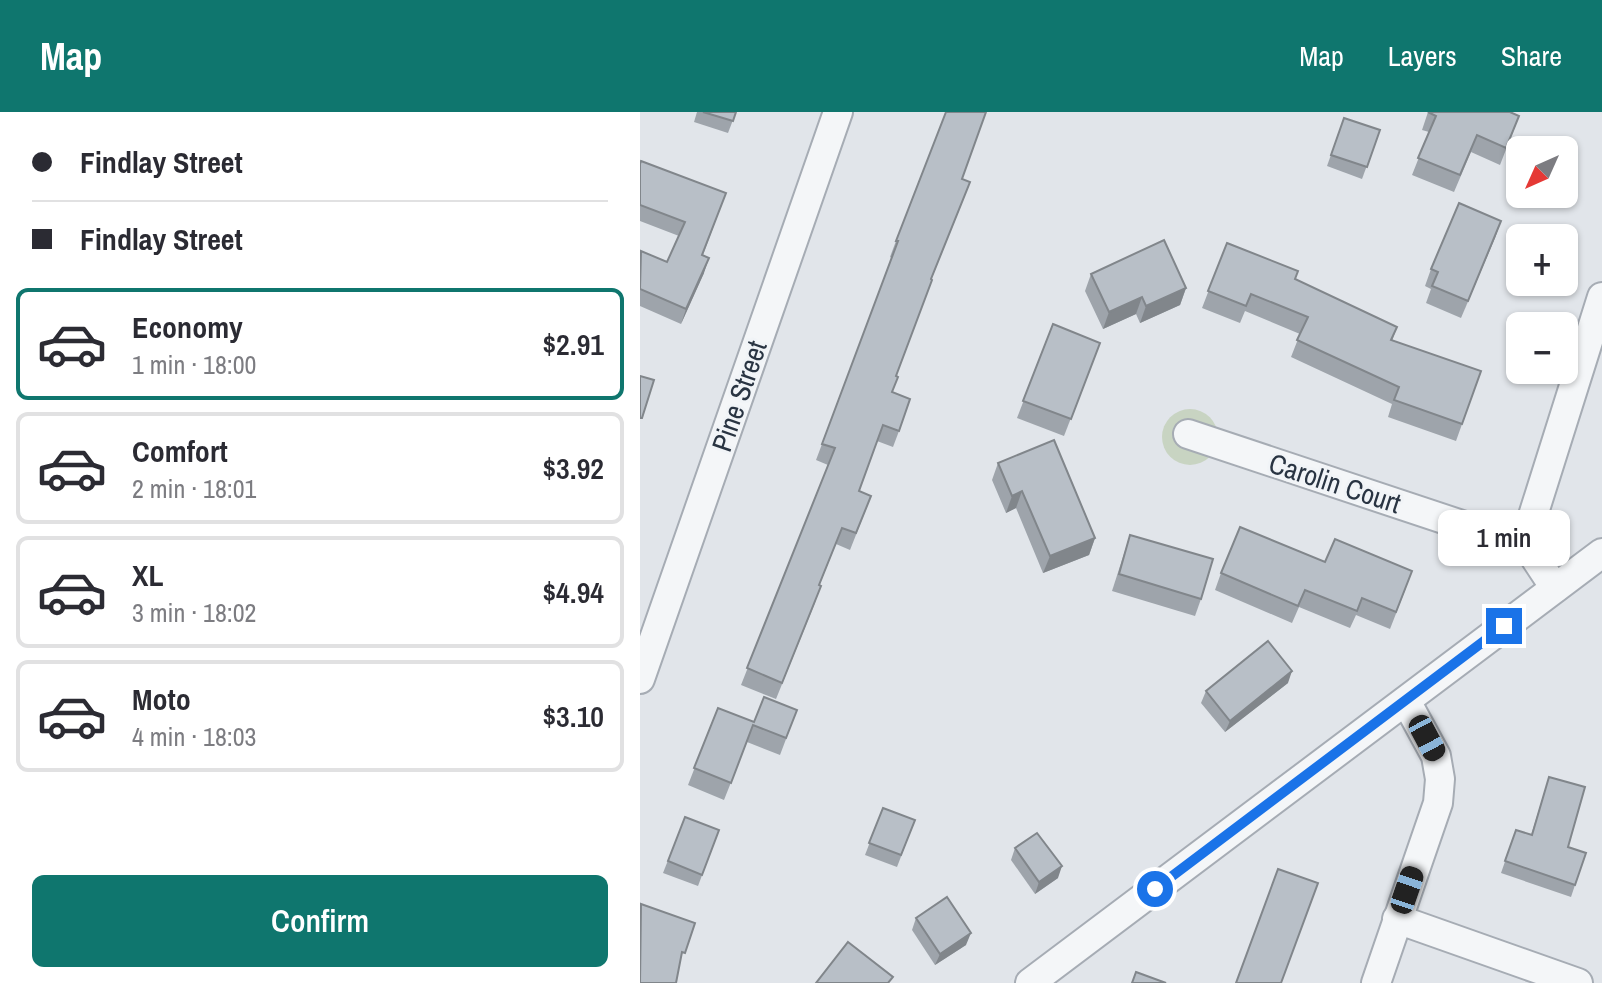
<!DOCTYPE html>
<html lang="en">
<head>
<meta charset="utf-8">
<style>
  body { margin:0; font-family:"Archivo Narrow",sans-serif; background:#f7f7f7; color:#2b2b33; height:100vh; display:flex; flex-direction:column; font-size:30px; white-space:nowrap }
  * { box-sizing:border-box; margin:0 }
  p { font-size:26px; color:#7c7c81 }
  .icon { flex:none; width:44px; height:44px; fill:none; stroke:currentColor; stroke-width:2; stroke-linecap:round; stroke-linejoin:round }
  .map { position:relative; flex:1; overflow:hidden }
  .details { display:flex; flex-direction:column; background:#fff; width:640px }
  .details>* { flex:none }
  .banner { display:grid; align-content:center; height:176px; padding:0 32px; background:#fff }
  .needle { width:52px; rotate:225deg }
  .fabs { position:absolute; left:866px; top:24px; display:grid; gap:16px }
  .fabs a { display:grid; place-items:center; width:72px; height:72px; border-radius:12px; background:#fff; box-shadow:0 2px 6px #0004; font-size:40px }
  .end { position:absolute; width:36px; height:36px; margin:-18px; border:10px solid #1a73e8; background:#fff; box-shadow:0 0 0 4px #fff }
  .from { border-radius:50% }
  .bubble { position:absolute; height:56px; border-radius:12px; background:#fff; box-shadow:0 2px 6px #0004; font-size:26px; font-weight:600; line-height:56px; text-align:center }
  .car { position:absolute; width:24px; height:48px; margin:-24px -12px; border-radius:10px; box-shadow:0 0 6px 2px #0007; background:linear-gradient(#222 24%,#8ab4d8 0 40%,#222 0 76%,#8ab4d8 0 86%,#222 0) }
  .banner b { display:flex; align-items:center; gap:28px; height:76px; font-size:30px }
  .banner b+b { border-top:2px solid #e1e1e2 }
  .banner i { width:20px; height:20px; background:#2b2b33 }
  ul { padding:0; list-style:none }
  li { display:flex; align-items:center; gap:24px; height:112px; margin:0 16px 12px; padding:0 16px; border:4px solid #e1e1e2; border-radius:12px }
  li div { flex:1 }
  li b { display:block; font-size:30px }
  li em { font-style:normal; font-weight:600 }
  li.selected { border-color:#0f766e }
  li>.icon { width:72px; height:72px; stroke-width:1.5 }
  .primary-button { display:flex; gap:16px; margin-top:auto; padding:16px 32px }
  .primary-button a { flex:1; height:92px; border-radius:12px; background:#0f766e; color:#fff; font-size:32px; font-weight:600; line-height:92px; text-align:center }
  header { display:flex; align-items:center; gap:48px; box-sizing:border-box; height:112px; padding:0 40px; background:#0f766e; color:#fff }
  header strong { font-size:38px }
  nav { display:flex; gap:44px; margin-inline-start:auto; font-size:28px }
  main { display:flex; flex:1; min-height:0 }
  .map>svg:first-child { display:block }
</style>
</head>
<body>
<header>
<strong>Map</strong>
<nav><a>Map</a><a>Layers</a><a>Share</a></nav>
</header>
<main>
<section class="details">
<div class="banner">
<b><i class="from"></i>Findlay Street</b>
<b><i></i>Findlay Street</b>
</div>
<ul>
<li class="selected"><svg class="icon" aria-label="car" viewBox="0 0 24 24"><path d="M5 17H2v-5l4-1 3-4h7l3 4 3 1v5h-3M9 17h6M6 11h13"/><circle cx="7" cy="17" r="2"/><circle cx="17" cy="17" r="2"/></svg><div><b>Economy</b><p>1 min · 18:00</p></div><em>$2.91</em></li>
<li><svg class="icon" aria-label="car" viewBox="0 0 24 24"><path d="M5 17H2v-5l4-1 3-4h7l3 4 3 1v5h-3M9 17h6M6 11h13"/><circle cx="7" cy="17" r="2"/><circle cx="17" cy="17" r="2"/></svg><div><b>Comfort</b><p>2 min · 18:01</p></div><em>$3.92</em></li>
<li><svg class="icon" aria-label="car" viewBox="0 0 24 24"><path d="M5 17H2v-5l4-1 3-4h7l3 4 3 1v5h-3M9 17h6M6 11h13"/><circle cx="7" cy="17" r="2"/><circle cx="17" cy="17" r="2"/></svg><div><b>XL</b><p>3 min · 18:02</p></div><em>$4.94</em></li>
<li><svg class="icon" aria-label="car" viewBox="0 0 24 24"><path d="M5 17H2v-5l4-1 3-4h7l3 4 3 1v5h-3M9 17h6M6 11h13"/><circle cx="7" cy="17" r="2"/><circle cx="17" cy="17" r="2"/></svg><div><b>Moto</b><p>4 min · 18:03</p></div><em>$3.10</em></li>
</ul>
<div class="primary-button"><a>Confirm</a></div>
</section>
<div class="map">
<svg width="962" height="871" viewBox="0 0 962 871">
  <rect width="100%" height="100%" fill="#e1e5ea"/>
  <circle fill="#c8d4c2" cx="550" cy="325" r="28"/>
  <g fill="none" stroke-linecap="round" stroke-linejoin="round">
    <defs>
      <g id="street">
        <polyline points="548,322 888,435"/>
        <polyline points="915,476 888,435 891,410 962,185"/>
        <polyline points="0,567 198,0"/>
        <polyline points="757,807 938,871"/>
        <polyline points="390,871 962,441"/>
        <polyline points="736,871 798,691 800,667 796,644 766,589"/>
      </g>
    </defs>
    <use href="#street" stroke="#a6acb4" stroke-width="32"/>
    <use href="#street" stroke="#f4f6f8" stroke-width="28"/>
  </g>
  <g fill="#9ea4ab">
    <polygon points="57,0 96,0 88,21 54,10"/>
    <polygon points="788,0 879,4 860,53 831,40 814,80 772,63 789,20 782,18"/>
    <polygon points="704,6 740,18 722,67 687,54"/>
    <polygon points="0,52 86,81 63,143 64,161 41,212 0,194 0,140 27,150 39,124 0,109"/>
    <polygon points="322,67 324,86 291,168 256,264 252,280 259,319 253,335 237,329 219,379 231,384 225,400 210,438 196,432 179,474 175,491 136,587 101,573 188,353 176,348 252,146 250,145 256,129"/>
    <polygon points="861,109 821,206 786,191 791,177 785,174 791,157"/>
    <polygon points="587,131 655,167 757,215 752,229 841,259 816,329 748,305 752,292 651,245 660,222 605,199 600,211 562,196"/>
    <polygon points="451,162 546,176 540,193 500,211 496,202 463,217 445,179"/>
    <polygon points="413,212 460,231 424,324 377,306"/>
    <polygon points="358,351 455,426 449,443 403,461 376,396 366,401 352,368"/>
    <polygon points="490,423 561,487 555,504 472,479"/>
    <polygon points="685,450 766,476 750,517 716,503 710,516 659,495 652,511 575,478 581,461"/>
    <polygon points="648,571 585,620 561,591 566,579"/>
    <polygon points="78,596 114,610 157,598 140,643 107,630 84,688 48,673"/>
    <polygon points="909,665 928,735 935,773 931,785 861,761 876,718 891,723"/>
    <polygon points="243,696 275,708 257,755 225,743"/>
    <polygon points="45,705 79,718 58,774 23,761"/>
    <polygon points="375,736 418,766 395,782 371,748"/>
    <polygon points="276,806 326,833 295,853 272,818"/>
  </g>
  <g fill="#81868b">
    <polygon points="861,109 855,126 821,206 828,189"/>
    <polygon points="69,146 64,161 41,212 46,197"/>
    <polygon points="546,176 540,193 500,211 506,194"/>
    <polygon points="502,185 496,202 463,217 469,200"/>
    <polygon points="382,379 376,396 366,401 372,384"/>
    <polygon points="455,426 449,443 403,461 410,444"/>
    <polygon points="652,559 648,571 585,620 590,609"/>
    <polygon points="422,754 418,766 395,782 399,770"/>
    <polygon points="331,821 326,833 295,853 300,842"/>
  </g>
  <g fill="#b8bfc7" stroke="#81868b" stroke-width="2">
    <polygon points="63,0 96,0 93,9"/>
    <polygon points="306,0 346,0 322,67 330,70 291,167 292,168 256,264 258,265 252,280 270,287 259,319 243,313 219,379 231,384 216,421 202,416 179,473 181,474 142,571 107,556 195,336 182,332 258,129 256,129"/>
    <polygon points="788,0 870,0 879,4 866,36 837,23 820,63 778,46 796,4"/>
    <polygon points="704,6 740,18 727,55 691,43"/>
    <polygon points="1,49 86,81 62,143 69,146 46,197 0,177 1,139 27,150 45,110 0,93 0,52"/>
    <polygon points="819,91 861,109 828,189 792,174 798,160 791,157"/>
    <polygon points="524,128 546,176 506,194 502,185 469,200 451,162"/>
    <polygon points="587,131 658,159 655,167 757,215 751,228 841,259 822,312 754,288 759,275 657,228 668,205 611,182 606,194 568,179"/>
    <polygon points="413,212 460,231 431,307 383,289"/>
    <polygon points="0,264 14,268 2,306 0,306"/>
    <polygon points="414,328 455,426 410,444 382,379 372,384 358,351"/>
    <polygon points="600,415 685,450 695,427 772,459 756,500 722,486 717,499 665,478 658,494 581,461"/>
    <polygon points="490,423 573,447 561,487 479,462"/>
    <polygon points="628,529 652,559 590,609 566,579"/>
    <polygon points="124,585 157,598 146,626 113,613 91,671 54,656 78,596 114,610"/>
    <polygon points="909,665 945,675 928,735 946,741 935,773 865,749 876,718 892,723"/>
    <polygon points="243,696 275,708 261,743 229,731"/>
    <polygon points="45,705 79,718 62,763 28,749"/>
    <polygon points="397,721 422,754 399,770 375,736"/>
    <polygon points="638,757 678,771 641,871 596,871"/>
    <polygon points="307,785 331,821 300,842 276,806"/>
    <polygon points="1,792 55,811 45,841 42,840 36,871 0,871"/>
    <polygon points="208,830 253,865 248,871 176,871"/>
    <polygon points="496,860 526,871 492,871"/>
  </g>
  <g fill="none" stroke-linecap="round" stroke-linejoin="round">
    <polyline stroke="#1a73e8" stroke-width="10" points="515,777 864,514"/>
  </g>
  <g text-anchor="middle" stroke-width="6" stroke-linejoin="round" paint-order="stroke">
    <g font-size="28" fill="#293442" stroke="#f1f4f7">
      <text transform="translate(99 284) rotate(-71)" y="10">Pine Street</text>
      <text transform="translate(695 371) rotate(18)" y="10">Carolin Court</text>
    </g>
  </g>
</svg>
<div class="fabs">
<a><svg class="needle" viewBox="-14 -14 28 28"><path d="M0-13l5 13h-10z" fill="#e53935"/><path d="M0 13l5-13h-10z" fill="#7c7c81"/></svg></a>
<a>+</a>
<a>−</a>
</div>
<i class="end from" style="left:515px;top:777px"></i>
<i class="end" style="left:864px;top:514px"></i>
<div class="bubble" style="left:798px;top:398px;width:132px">1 min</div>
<i class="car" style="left:787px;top:626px;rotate:152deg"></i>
<i class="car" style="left:767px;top:778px;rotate:19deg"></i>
</div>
</main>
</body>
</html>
